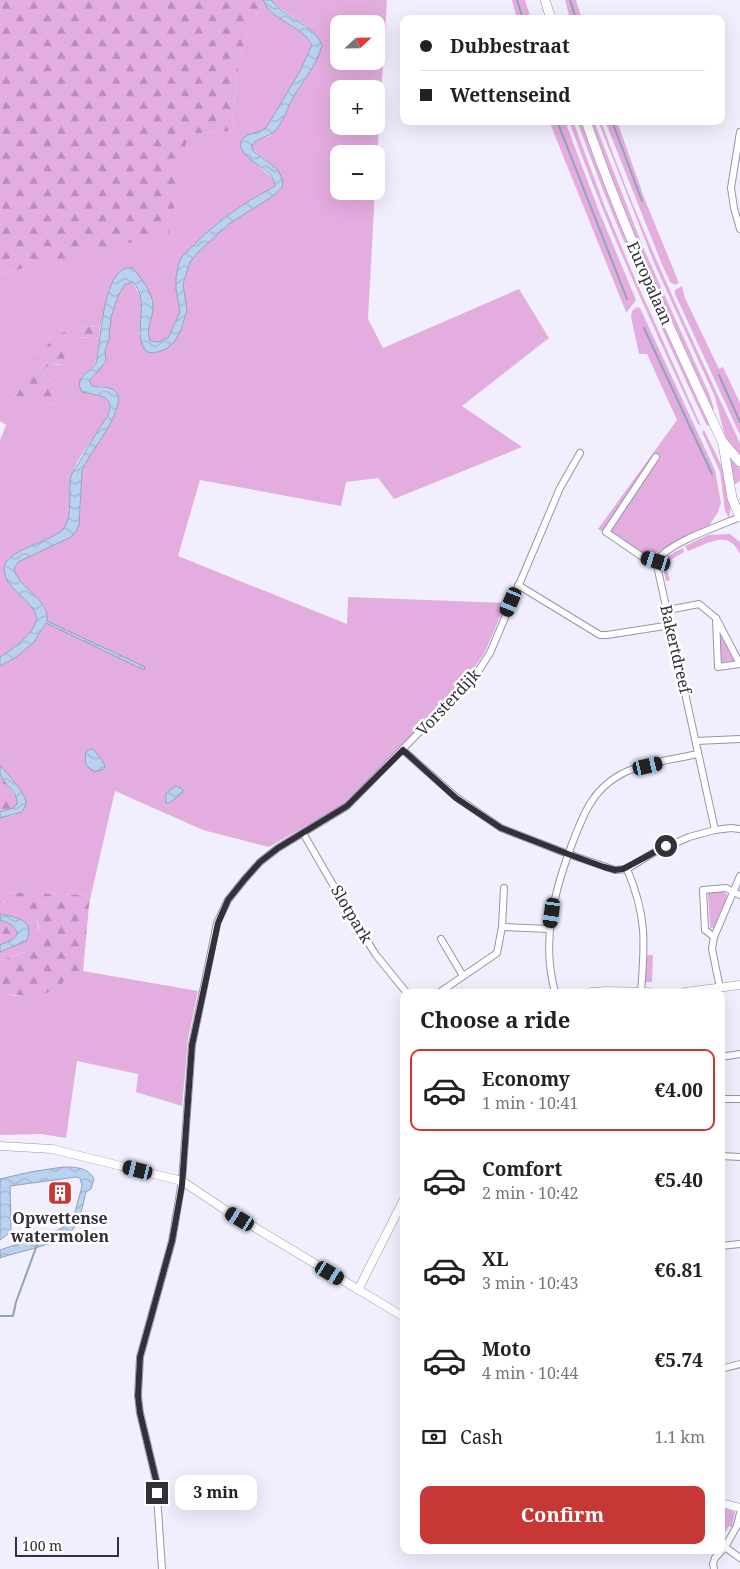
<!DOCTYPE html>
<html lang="en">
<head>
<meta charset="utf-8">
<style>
  body { margin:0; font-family:"Noto Serif",serif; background:#f2f2f2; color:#222; height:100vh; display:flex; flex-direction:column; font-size:19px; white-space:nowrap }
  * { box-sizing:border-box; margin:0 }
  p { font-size:16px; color:#767676 }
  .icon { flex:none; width:28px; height:28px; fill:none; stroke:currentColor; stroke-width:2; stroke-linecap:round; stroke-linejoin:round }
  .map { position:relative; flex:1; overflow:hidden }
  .drawer { position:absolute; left:400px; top:989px; width:325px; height:565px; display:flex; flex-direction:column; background:#fff; border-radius:10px; box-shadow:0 5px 20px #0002 }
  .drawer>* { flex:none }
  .guide { position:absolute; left:400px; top:15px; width:325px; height:110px; border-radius:10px; box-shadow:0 5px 20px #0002; display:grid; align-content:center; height:110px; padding:0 20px; background:#fff }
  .needle { width:32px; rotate:68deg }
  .tools { position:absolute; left:330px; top:15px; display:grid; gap:10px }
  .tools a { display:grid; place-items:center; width:55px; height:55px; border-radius:10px; background:#fff; box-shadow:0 5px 20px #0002; font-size:25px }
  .scale { position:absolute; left:15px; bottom:12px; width:104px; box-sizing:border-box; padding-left:5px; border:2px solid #32313a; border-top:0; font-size:14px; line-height:18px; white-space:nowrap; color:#32313a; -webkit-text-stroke:4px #fff; paint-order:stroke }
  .end { position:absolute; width:22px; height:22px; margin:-11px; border:6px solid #32313a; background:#fff; box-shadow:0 0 0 2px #fff }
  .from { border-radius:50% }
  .bubble { position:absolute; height:35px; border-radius:10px; background:#fff; box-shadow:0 5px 20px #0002; font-size:16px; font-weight:700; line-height:35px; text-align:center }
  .car { position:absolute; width:15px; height:30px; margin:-15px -8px; border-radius:6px; box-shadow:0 0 4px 1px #0007; background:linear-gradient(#222 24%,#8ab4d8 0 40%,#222 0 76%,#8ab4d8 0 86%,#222 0) }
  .guide b { display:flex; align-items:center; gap:18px; height:48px; font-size:19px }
  .guide b+b { border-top:1px solid #e0e0e0 }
  .guide i { width:12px; height:12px; background:#222 }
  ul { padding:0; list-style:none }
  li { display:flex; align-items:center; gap:15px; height:82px; margin:0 10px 8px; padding:0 10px; border:2px solid transparent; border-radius:10px }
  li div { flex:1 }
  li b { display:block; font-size:19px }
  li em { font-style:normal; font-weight:700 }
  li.current { border-color:#c63736 }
  li>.icon { width:45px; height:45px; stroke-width:1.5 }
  h2 { padding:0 20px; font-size:22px; line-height:60px }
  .pay { display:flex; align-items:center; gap:12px; height:55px; padding:0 20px; font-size:19px }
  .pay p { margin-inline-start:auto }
  .primary-button { display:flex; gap:10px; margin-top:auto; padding:10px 20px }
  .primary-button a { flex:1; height:58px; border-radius:10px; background:#c63736; color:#fff; font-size:20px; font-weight:700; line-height:58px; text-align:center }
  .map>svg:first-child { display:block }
</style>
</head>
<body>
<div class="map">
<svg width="740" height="1569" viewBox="0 0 740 1569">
  <defs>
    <pattern id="forest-firs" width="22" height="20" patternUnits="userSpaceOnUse" patternTransform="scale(1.25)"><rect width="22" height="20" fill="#e4addf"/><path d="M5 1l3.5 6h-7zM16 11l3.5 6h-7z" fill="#b98db6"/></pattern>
    <pattern id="water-waves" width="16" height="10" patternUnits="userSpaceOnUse" patternTransform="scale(1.25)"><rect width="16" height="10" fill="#b9d2f1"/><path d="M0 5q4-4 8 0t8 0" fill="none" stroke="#a0b5cf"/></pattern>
  </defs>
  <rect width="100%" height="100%" fill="#f1effe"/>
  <g fill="#e4addf" fill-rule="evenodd">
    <path d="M271 0H387L376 177V154H339V191H375L368 319 383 348 519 289 549 338 462 406 522 447 394 499 378 478 346 482 341 506 200 480 178 556 347 624 348 597 506 603 485 652 470 674 398 749 341 806 269 847 203 830 115 791 91 895 2 892 3 901C13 907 26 910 34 918 44 927 37 945 26 951 18 955 9 958 0 960V952L18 945 15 917 0 914V818L15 815 21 791 0 765V666C17 656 58 630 44 606L17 578 14 569 18 562 71 537 80 515 82 471 84 464 103 435 118 407V396L116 391 103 386H92L89 380 97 373 106 361 105 350 109 339V324L118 296 125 284 133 282 140 297 142 312 139 334 147 352H159L181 330 184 322 187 310 183 284 190 262 198 252 230 223 270 198 282 188 283 181 278 170 252 149V145L254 141 270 136 276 130 293 98 317 60 307 26 278 7ZM339 24H376V61H339ZM339 89H376V126H339Z"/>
    <polygon points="512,0 525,0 531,19 517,19"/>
    <polygon points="565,0 576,0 582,19 570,19"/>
    <path d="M264 2C274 22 301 25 312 45L299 73 266 128 260 132 247 135 256 164 270 176 275 183V186L249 201 228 215 206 233 186 253 178 266 176 278V290L180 312 168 338 158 342 150 341C145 326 154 318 153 305 152 291 140 283 135 270L117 275 108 292 100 327 80 326 28 372 15 397 51 405 58 400 59 386 45 377 44 369 50 365H60L65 357V346C71 335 88 337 99 339 97 359 98 365 81 377L89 394C107 396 114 400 107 417 98 431 74 463 71 477 68 491 73 515 65 527 56 543 4 548 4 569 5 591 34 599 37 619 32 636 14 648 0 657V440L6 425 0 421V274L24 268 188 134 233 131C235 84 237 42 264 2Z"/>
    <polygon points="549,121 565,121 599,211 636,300 627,312 626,312"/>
    <path d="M569 121H573L605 207 633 274 701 426 698 424C652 324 606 225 569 121Z"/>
    <path d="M577 121H581L640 271 711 424 707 426C660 326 614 225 577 121Z"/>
    <polygon points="590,121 594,121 643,247 710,396 714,409 712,410 664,308 620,201"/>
    <path d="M598 121H601C640 231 691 337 740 443V459L726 440 715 397 655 265Z"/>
    <polygon points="605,121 617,121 645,200 679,283 675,285 670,282 661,262"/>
    <polygon points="682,286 685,298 719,369 723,367 740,403 740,435 675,294 675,290"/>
    <polygon points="637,307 640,308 715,470 721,503 718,512 709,526 657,552 654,555 654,565 598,529 677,420 647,354 639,354 631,317 632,311"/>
    <path d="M704 430C717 457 736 487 729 518L725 511 720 472 702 432Z"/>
    <polygon points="728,452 740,465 740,481 734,485 732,484"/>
    <path d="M730 534 740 542V554C728 528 708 544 688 551L685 546 708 535Z"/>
    <polygon points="683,548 684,552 667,562 666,566 670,580 666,581 662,563 669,555"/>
    <polygon points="719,627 734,659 734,661 722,662 720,661"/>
    <path d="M721 891 727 894C727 902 718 919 715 928H710L708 893Z"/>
    <polygon points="647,955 653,955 652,982 646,982 645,980"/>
    <path d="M77 970 198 991 188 1039 182 1106 136 1092 138 1074 77 1061 66 1138 41 1134 0 1135V993L17 996 60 987C64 979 67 971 77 970Z"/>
    <polygon points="721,1507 735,1512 732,1528 729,1526 723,1536 726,1539 723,1543 721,1541"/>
  </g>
  <g fill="url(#forest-firs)">
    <path d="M0 0H263L264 2C237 43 235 84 233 131L188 134 169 233 0 274Z"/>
    <path d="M80 326 100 327 99 339C88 337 71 335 65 346V357L63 364 50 365 44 369 45 377 59 386 61 392 58 400 51 405 15 398C28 369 47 333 80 326Z"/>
    <polygon points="0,774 17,799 17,804 13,808 0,812"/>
    <path d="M2 892 91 895 89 905 83 972 72 971C66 976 64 982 60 987 51 996 11 997 0 993V960C20 954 27 955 37 936 50 913 7 911 0 896Z"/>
    <polygon points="0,920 11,924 18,933 12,940 0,945"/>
  </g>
  <g fill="url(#water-waves)" stroke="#90a2ba">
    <path d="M263 0H271C285 19 312 22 322 45 318 64 303 80 294 96 287 108 284 121 275 131 268 138 257 137 252 145V150L278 170 283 181 282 188 270 198 230 223 198 252 190 262 183 284 187 310 181 330 175 341 166 349 154 353 147 352C130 335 152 303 133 282L125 284 118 296 111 317 109 339 105 350 106 361 97 373 89 380 92 386C99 388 108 385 115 391 131 405 87 455 82 471L79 525 76 531 71 537 18 562 14 569C19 589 50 599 47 621L145 667 144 670 46 623 34 642 15 658 0 666V657C14 648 32 636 37 619 34 599 5 591 4 569 4 549 52 543 64 528 73 518 68 489 71 476 73 470 78 465 81 459 89 445 97 431 107 417 117 395 99 396 82 392L79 385C80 374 91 372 96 363 101 345 102 262 133 268 140 277 153 293 153 305 154 318 145 326 150 341L158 342 168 338 180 312 176 290V278L178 266 181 258 206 233 228 215 249 201 275 186C273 166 243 164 240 143 245 132 257 134 266 128L299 73 312 45C301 24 272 22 263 0Z"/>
    <path d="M90 749 94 750 105 765 104 769 95 772C85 767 84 761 86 752Z"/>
    <path d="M0 765C6 773 28 795 26 805 25 807 23 810 22 812L0 818V812L13 808 17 804C18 790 3 785 0 773 0 771 0 768 0 765Z"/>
    <polygon points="176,786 182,789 183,792 169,803 166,803 166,793"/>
    <path d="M0 914C15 917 37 920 26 941L0 952V945L12 940 18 933 11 924 0 920Z"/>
    <path d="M63 1167C75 1167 88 1167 94 1179L91 1189 86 1192C83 1204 81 1218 73 1229 61 1245 19 1251 0 1258V1250L58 1230 68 1224 75 1212 82 1186 80 1178 76 1177 10 1186 11 1229 8 1234 0 1240V1179L30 1172Z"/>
  </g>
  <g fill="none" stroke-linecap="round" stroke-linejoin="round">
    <g stroke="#90a2ba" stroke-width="2">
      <polyline points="517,0 523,19"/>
      <polyline points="570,0 576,19"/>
      <polyline points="557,121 627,299"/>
      <polyline points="612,121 642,201"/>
      <polyline points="644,328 712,474"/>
      <polyline points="719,375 740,422"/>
      <polyline points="0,1316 13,1316 16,1302 37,1245"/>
    </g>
    <defs>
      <g id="minor">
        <polyline points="740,132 731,188 734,208 740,229"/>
        <polyline points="656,457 606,532 644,558 656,561"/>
        <polyline points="518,585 600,635 607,635 671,625"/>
        <polyline points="668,610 699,604 716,618"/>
        <polygon points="716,618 740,664 718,667"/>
        <polyline points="696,741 740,739"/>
        <polyline points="403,750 456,797 501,828 568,854 615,870 627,869 653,853 689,837 715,830 731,828 740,829"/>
        <path d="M715 830 656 561C670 542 717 527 740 517"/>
        <polyline points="303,833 347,909 376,955 406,992"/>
        <path d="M627 869C647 916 645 943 641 992"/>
        <polyline points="502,927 549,929"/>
        <polyline points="714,937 705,930 703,890 726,888 740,895"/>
        <polyline points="441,939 463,976"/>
        <polyline points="720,988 712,949 714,937 740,876"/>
        <polyline points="440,992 497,953 502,927 504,888"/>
        <path d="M555 992C541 941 554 892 572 844 583 816 591 792 618 776 637 764 675 759 698 754"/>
        <polyline points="721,1057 740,1054"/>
        <polyline points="721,1099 740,1099"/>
        <polyline points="721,1156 740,1157"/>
        <polyline points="721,1246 740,1244"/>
        <polyline points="721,1369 740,1364"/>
        <polyline points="725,1547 740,1558"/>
        <polyline points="162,1569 156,1480 140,1413 138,1396 140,1357 172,1241 182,1181 192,1045 217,923 228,900 244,880 260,862 278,848 347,806 477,673 490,653 560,488 580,453"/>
        <polyline points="714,1569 713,1564 715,1558 725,1547 737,1526 740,1513"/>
      </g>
      <g id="tertiary">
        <polyline points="591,992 607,991 648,992"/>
        <polyline points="685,992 740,985"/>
        <polyline points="0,1146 52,1149 182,1181 224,1209 404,1317"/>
        <polyline points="358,1290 404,1199"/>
        <polyline points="721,1503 740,1508"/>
      </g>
      <g id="secondary">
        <polyline points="545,0 551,19"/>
        <path d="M586 121C624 231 673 336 722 441L740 462"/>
        <polyline points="723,444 732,498 740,517"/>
      </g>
    </defs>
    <use href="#minor" stroke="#9794ab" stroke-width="8"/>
    <use href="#tertiary" stroke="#9794ab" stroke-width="9"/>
    <use href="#secondary" stroke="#9794ab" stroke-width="10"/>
    <use href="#minor" stroke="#fff" stroke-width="6"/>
    <use href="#tertiary" stroke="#fff" stroke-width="8"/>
    <use href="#secondary" stroke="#fff" stroke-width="9"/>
  </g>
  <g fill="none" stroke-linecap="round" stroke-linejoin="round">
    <polyline stroke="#32313a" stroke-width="6" points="157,1493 156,1480 140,1413 138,1396 140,1357 172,1241 182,1185 192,1045 218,923 228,900 244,880 260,862 278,848 347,806 403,750 456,798 501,828 568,854 604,867 615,870 623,869 666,846"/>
  </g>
  <defs>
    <symbol id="building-square" viewBox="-11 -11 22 22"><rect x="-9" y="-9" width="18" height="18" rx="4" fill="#c63736" stroke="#fff"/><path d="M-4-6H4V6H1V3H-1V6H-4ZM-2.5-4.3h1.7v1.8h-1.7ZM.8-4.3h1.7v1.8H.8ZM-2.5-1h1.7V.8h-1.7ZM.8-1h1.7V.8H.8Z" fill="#fff"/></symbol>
  </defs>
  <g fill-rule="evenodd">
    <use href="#building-square" x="46" y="1179" width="28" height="28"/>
  </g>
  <g text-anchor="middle" stroke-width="5" stroke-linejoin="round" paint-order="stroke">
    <g font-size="16" fill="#32313a" stroke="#fff">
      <text transform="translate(650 283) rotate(66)" y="6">Europalaan</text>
      <text transform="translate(676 649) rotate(77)" y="6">Bakertdreef</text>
      <text transform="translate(448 702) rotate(-47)" y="6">Vorsterdijk</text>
      <text transform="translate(352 914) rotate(59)" y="6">Slotpark</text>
    </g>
    <g font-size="16" font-weight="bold" fill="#32313a" stroke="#fff">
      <text x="60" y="1224">Opwettense<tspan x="60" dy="18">watermolen</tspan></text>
    </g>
  </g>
</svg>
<div class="tools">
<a><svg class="needle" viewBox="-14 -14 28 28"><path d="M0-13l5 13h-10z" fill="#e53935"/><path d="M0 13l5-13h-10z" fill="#767676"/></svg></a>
<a>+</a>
<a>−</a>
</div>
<div class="scale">100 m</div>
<i class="end from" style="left:666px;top:846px"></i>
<i class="end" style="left:157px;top:1493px"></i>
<div class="bubble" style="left:175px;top:1475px;width:82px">3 min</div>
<i class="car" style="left:656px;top:561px;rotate:287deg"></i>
<i class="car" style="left:511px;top:602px;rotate:203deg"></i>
<i class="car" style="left:648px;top:766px;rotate:77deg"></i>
<i class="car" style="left:552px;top:913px;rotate:188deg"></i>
<i class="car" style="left:138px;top:1170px;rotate:284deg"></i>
<i class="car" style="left:240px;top:1219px;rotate:301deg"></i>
<i class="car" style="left:330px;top:1273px;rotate:121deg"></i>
<div class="guide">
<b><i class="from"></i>Dubbestraat</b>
<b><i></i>Wettenseind</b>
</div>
<section class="drawer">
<h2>Choose a ride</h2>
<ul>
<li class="current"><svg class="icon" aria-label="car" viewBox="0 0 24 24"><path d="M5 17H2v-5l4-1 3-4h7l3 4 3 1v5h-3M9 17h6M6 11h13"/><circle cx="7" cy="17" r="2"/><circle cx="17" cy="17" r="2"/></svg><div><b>Economy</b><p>1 min · 10:41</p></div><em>€4.00</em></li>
<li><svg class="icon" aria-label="car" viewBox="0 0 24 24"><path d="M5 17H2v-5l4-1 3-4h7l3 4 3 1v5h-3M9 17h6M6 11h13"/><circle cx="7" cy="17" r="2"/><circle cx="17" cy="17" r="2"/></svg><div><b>Comfort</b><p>2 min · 10:42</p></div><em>€5.40</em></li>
<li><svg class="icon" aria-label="car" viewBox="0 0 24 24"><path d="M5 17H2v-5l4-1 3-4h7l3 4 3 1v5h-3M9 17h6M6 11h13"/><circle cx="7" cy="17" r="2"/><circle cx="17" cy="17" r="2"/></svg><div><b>XL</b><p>3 min · 10:43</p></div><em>€6.81</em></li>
<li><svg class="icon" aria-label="car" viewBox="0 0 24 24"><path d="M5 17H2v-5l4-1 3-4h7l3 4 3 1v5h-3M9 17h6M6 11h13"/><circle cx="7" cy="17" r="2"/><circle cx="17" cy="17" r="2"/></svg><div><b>Moto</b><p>4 min · 10:44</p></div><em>€5.74</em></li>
</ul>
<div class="pay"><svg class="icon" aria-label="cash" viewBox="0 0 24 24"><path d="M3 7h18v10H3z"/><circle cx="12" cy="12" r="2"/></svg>Cash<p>1.1 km</p></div>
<div class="primary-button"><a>Confirm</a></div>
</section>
</div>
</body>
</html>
